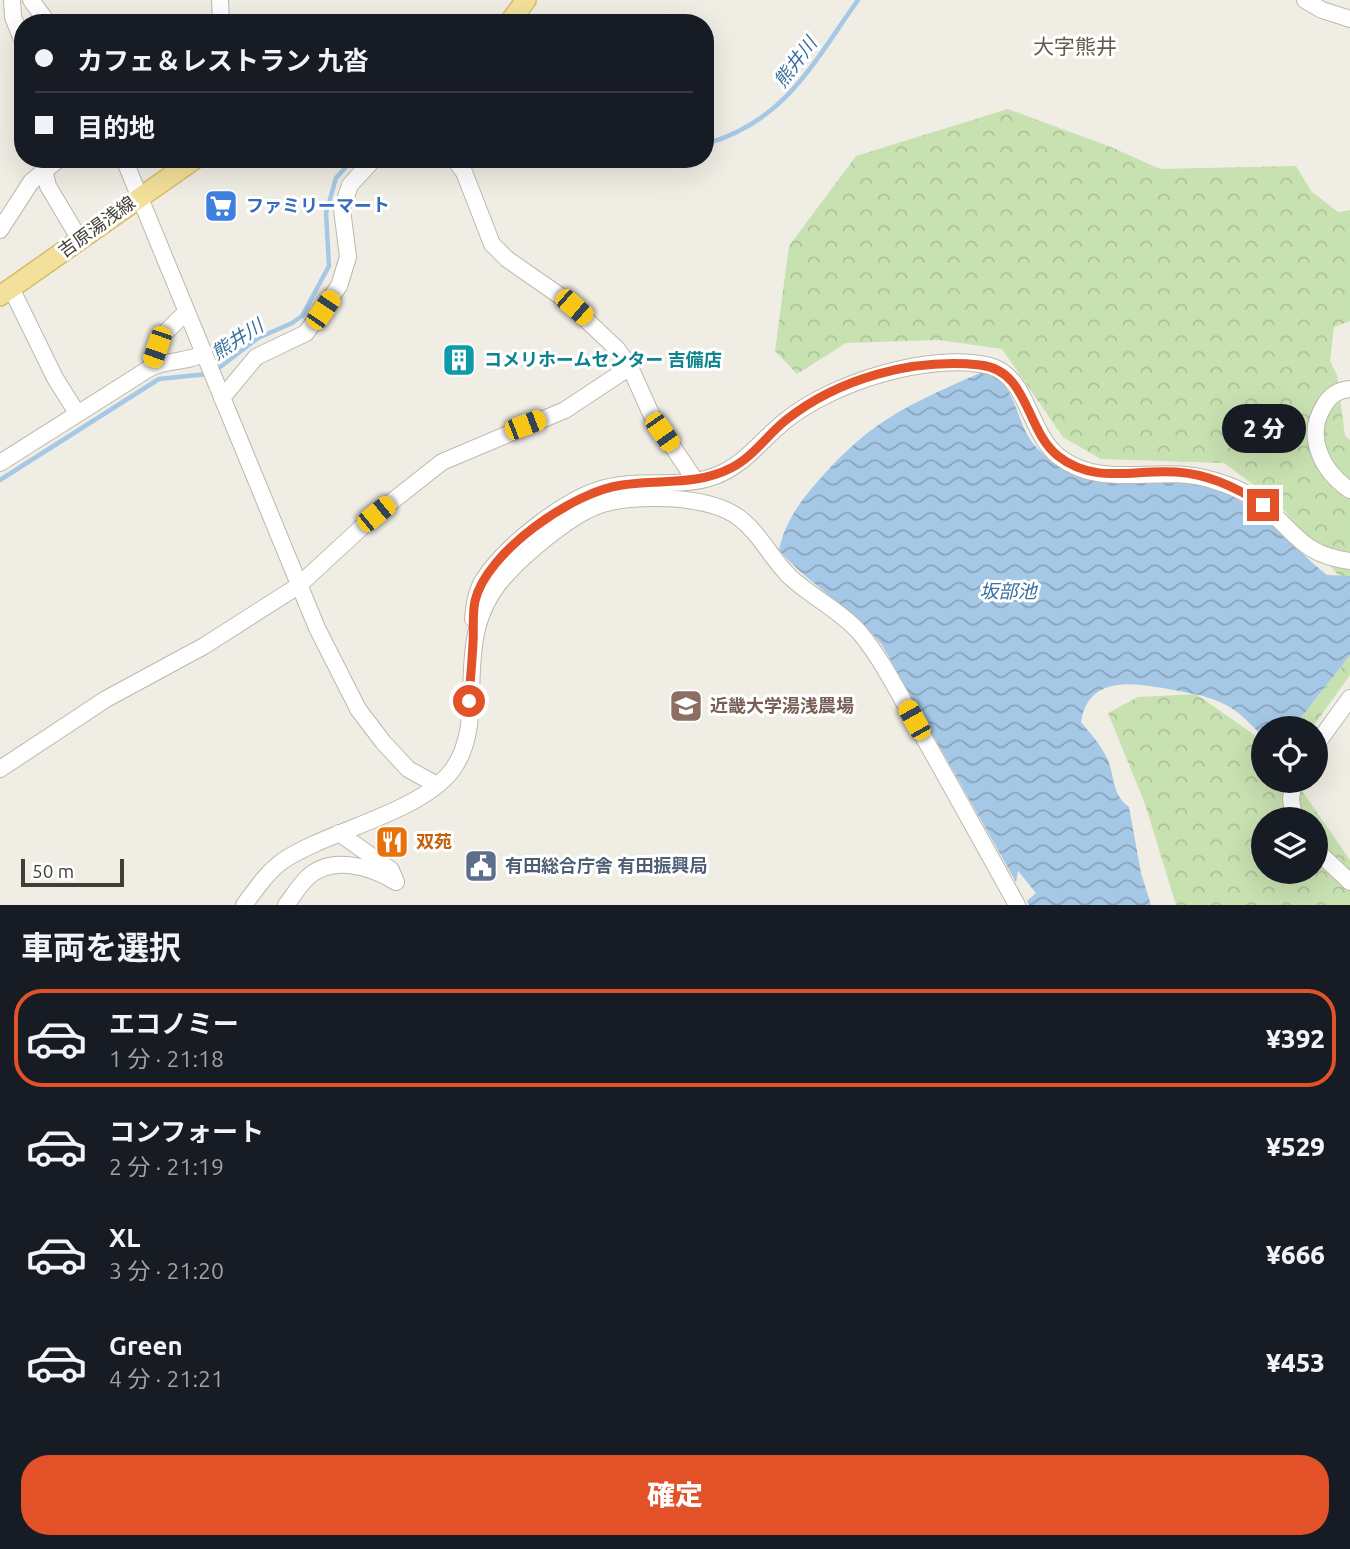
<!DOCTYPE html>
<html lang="ja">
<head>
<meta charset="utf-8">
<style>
  body { margin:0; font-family:Ubuntu,"Noto Sans JP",sans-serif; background:#20242c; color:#f1f3f6; height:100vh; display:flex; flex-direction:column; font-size:26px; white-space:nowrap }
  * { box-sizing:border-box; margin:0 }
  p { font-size:23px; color:#9ea1a6 }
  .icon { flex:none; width:38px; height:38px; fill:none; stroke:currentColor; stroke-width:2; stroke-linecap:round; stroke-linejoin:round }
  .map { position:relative; height:905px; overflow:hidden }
  .drawer { display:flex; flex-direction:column; background:#171b24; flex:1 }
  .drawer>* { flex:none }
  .guide { position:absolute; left:14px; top:14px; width:700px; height:154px; border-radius:28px; box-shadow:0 7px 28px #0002; display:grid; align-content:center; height:154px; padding:0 21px; background:#171b24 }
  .buttons { position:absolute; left:1251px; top:716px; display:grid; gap:14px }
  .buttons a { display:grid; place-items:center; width:77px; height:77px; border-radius:50%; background:#171b24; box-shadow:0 7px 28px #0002; font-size:35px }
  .scale { position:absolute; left:21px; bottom:18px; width:103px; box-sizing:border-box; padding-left:7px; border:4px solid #423d35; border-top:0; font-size:19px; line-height:24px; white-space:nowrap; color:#423d35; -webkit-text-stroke:5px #fff; paint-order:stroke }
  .end { position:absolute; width:32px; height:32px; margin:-16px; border:9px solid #e35129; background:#fff; box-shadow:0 0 0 4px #fff }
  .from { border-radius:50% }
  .bubble { position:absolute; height:49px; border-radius:24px; background:#171b24; box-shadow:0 7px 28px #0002; font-size:23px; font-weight:800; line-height:49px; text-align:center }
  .car { position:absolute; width:21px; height:42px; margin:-21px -10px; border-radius:9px; box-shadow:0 0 5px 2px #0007; background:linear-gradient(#f5c518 24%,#345 0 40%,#f5c518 0 76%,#345 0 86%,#f5c518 0) }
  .guide b { display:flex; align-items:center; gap:24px; height:66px; font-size:26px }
  .guide b+b { border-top:2px solid #363941 }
  .guide i { width:18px; height:18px; background:#f1f3f6 }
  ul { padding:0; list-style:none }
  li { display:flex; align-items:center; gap:21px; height:98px; margin:0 14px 10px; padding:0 7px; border:4px solid transparent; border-radius:28px }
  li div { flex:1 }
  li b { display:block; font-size:26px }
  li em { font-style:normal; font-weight:800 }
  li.selected { border-color:#e35129 }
  li>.icon { width:63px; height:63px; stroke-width:1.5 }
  h2 { padding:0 21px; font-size:32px; line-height:84px }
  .action { display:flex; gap:14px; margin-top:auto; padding:14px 21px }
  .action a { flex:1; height:80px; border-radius:28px; background:#e35129; color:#fff; font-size:28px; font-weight:800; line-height:80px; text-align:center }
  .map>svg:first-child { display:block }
</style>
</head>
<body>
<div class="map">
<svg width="1350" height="905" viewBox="0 0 1350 905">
  <defs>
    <pattern id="forest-crowns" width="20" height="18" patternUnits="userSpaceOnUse" patternTransform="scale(1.75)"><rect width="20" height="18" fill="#c8e1b1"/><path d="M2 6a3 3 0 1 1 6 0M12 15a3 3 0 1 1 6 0" fill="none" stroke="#adc299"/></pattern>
    <pattern id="water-waves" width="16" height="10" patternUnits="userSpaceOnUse" patternTransform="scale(1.75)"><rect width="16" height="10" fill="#a6c8e7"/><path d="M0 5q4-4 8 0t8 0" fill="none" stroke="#89a4bc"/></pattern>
  </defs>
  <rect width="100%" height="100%" fill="#f0ede4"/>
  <g fill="url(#forest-crowns)" fill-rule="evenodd">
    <polygon points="1008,109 1111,147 1160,169 1296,166 1311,191 1338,212 1350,210 1350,321 1334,327 1330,361 1337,375 1345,436 1350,440 1350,580 1338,575 1277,502 1224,463 1101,459 1063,437 1002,349 939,340 846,343 797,374 775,351 789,246 856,156"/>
    <polygon points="1350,655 1350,675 1312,728 1293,728"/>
    <path d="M1196 694 1263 741 1264 780 1295 781 1350 860V905H1176L1145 804 1108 713 1138 697ZM1264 819H1316V872H1264Z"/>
  </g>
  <path fill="url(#water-waves)" d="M980 373C1013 374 1015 415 1028 436 1035 448 1047 458 1058 466 1103 497 1160 474 1209 487 1258 501 1289 545 1327 575L1350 576V655L1293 728H1264L1263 737C1251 724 1238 710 1222 703 1203 694 1183 692 1163 688 1129 682 1088 677 1081 722 1090 733 1101 745 1107 758 1115 775 1111 794 1129 807L1141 873 1151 905H1029L1027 901 1036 893 1018 871 1016 882 882 645C853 608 810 586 779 550 785 522 800 501 819 480 873 419 908 405 980 373Z"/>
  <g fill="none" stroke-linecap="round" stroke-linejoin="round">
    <g stroke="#a6c8e7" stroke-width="4.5">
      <path d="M705 144C785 122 813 63 858 0"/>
      <polyline points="215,371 258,338 292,323 302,316 329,266 326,213 336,178 353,159"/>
      <polyline points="0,480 159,379 207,374"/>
    </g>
    <defs>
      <g id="minor">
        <polyline points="12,0 13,17 23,42"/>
        <polyline points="31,0 48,23"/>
        <polyline points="220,0 221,23"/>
        <polyline points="1305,0 1322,10 1350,19"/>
        <polyline points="124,159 317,628 358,709 383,742 408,769 437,785"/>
        <polyline points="454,159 464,172 492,244 507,259 563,298 617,349 630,367 652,416 695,480"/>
        <polyline points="42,161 48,186 80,240"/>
        <polyline points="0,230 31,182 59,159"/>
        <polyline points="11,288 55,378 77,413"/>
        <polyline points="150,368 164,334 186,312"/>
        <path d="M1350 389C1338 390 1330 395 1324 406 1304 437 1323 472 1350 490"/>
        <polyline points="222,398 256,357 306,333 339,286 348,257 342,209 350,185 374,159"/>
        <path d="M0 463 150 368C168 359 187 363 204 353"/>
        <path d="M473 619C474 606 476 590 484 579 506 545 566 498 605 488 641 478 680 489 715 476 745 465 761 440 785 421 831 383 931 351 990 366 1028 377 1028 431 1058 456 1104 492 1159 463 1212 480 1230 485 1249 493 1264 506 1297 534 1303 555 1350 561"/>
        <polyline points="1316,745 1350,698"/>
        <polyline points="0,769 106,699 204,646 298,586 376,514 442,462 565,410 630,367"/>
        <polyline points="1294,819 1291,799 1294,780"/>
        <polyline points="1316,850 1350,882"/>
        <path d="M244 905C256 889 267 872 284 860 330 830 422 812 453 769 491 715 447 638 506 575 526 553 570 516 597 506 632 493 708 495 738 517 759 532 771 558 789 576 811 597 840 610 860 633 884 662 901 698 920 731 953 789 985 847 1017 905"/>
        <path d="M286 905C293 896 299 886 307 878 331 854 372 867 396 882L391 870 339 833"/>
      </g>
      <g id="major">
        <polyline points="509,23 526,0"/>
        <polyline points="0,296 195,159"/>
      </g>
    </defs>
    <use href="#minor" stroke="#bdb8ab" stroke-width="18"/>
    <use href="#major" stroke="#d6bd6d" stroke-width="22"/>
    <use href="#minor" stroke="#fff" stroke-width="16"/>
    <use href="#major" stroke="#f3e09a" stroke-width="19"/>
  </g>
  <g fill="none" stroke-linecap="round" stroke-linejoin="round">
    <path stroke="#e35129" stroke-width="9" d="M469 701C470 682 472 663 473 643 474 629 472 615 475 601 486 552 574 491 622 485 660 479 696 486 731 468 753 457 767 435 786 420 839 378 913 358 980 365 1029 370 1025 430 1058 456 1095 485 1134 469 1176 472 1207 474 1238 488 1263 505"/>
  </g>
  <defs>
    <symbol id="supermarket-square" viewBox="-11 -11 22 22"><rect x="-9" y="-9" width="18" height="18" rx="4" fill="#3f7fe0" stroke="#fff"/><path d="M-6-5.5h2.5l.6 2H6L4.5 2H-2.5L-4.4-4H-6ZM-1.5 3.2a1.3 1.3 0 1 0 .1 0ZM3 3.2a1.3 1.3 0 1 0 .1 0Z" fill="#fff"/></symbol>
    <symbol id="building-square" viewBox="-11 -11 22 22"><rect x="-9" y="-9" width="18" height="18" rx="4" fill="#0f9aa8" stroke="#fff"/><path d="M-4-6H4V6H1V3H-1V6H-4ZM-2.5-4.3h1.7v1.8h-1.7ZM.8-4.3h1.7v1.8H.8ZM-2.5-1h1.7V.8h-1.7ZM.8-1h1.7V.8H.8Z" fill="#fff"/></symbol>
    <symbol id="university-square" viewBox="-11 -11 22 22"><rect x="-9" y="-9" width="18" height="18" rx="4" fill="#8d6e63" stroke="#fff"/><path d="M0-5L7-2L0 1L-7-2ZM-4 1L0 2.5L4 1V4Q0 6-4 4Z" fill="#fff"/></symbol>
    <symbol id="restaurant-square" viewBox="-11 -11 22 22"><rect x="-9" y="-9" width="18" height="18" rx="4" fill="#e8710a" stroke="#fff"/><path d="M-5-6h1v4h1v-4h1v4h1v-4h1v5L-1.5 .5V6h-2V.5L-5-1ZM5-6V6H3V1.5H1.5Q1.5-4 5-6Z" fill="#fff"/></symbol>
    <symbol id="civic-square" viewBox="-11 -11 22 22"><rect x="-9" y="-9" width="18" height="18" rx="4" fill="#5c6f8a" stroke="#fff"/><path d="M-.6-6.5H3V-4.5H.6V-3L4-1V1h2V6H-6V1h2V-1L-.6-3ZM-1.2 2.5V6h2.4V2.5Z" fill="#fff"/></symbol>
  </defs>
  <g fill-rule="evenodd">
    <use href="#supermarket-square" x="202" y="187" width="38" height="38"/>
    <use href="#building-square" x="440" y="341" width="38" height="38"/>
    <use href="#university-square" x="667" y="687" width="38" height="38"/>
    <use href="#restaurant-square" x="373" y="823" width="38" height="38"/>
    <use href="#civic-square" x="462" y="847" width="38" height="38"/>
  </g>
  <g text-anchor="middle" stroke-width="6" stroke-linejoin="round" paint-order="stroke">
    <g font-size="18" font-weight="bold" fill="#366cbe" stroke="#fff" text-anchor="start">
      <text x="246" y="212">ファミリーマート</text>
    </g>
    <g font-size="18" fill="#423d35" stroke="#fff">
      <text transform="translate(97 227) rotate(-36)" y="6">吉原湯浅線</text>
    </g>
    <g font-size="18" font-weight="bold" fill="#0d838f" stroke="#fff" text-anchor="start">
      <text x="484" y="366">コメリホームセンター 吉備店</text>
    </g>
    <g font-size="18" font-weight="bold" fill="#785e54" stroke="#fff" text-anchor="start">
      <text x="710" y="712">近畿大学湯浅農場</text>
    </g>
    <g font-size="18" font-weight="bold" fill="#c56008" stroke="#fff" text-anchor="start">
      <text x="416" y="848">双苑</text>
    </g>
    <g font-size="18" font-weight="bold" fill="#4e5e75" stroke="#fff" text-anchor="start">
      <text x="505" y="872">有田総合庁舎 有田振興局</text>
    </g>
    <g font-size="19" font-style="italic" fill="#3a6fa1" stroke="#fff">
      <text transform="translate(795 62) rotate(-53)" y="7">熊井川</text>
      <text transform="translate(237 339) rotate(-33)" y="7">熊井川</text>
      <text x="1008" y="598">坂部池</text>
    </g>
    <g font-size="21" fill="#635c4d" stroke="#fff">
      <text x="1075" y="54">大字熊井</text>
    </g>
  </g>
</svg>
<div class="buttons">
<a><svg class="icon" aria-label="locate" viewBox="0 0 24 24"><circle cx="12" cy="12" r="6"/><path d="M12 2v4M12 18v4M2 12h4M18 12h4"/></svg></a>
<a><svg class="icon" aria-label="layers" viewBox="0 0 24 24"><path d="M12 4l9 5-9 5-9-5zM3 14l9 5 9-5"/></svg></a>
</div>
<div class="scale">50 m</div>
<i class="end from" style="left:469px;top:701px"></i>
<i class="end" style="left:1263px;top:505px"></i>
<div class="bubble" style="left:1222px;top:404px;width:84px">2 分</div>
<i class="car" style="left:574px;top:307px;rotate:131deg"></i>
<i class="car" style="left:323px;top:310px;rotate:34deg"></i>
<i class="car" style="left:157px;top:347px;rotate:199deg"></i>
<i class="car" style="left:525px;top:425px;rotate:69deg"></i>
<i class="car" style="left:662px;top:432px;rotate:145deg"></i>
<i class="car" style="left:376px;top:514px;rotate:51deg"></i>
<i class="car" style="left:914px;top:720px;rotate:331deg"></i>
<div class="guide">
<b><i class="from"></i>カフェ＆レストラン 九沓</b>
<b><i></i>目的地</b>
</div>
</div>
<section class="drawer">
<h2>車両を選択</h2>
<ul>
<li class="selected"><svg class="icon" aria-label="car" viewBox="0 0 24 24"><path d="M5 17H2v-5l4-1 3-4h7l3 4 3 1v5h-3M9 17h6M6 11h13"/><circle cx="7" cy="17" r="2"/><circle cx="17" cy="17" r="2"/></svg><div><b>エコノミー</b><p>1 分 · 21:18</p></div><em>¥392</em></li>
<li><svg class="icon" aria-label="car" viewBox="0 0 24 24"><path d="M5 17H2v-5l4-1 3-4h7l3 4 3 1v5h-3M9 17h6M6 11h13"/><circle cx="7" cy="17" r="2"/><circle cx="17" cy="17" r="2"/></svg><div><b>コンフォート</b><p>2 分 · 21:19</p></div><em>¥529</em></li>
<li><svg class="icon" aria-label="car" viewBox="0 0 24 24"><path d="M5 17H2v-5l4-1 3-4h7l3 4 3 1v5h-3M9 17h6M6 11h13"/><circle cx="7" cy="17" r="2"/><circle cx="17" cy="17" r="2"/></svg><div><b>XL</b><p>3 分 · 21:20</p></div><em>¥666</em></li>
<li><svg class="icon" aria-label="car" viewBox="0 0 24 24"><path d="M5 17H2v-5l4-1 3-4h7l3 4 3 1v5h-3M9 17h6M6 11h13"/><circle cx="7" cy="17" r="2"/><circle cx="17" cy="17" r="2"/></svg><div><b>Green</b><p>4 分 · 21:21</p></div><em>¥453</em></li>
</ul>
<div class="action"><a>確定</a></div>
</section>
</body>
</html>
